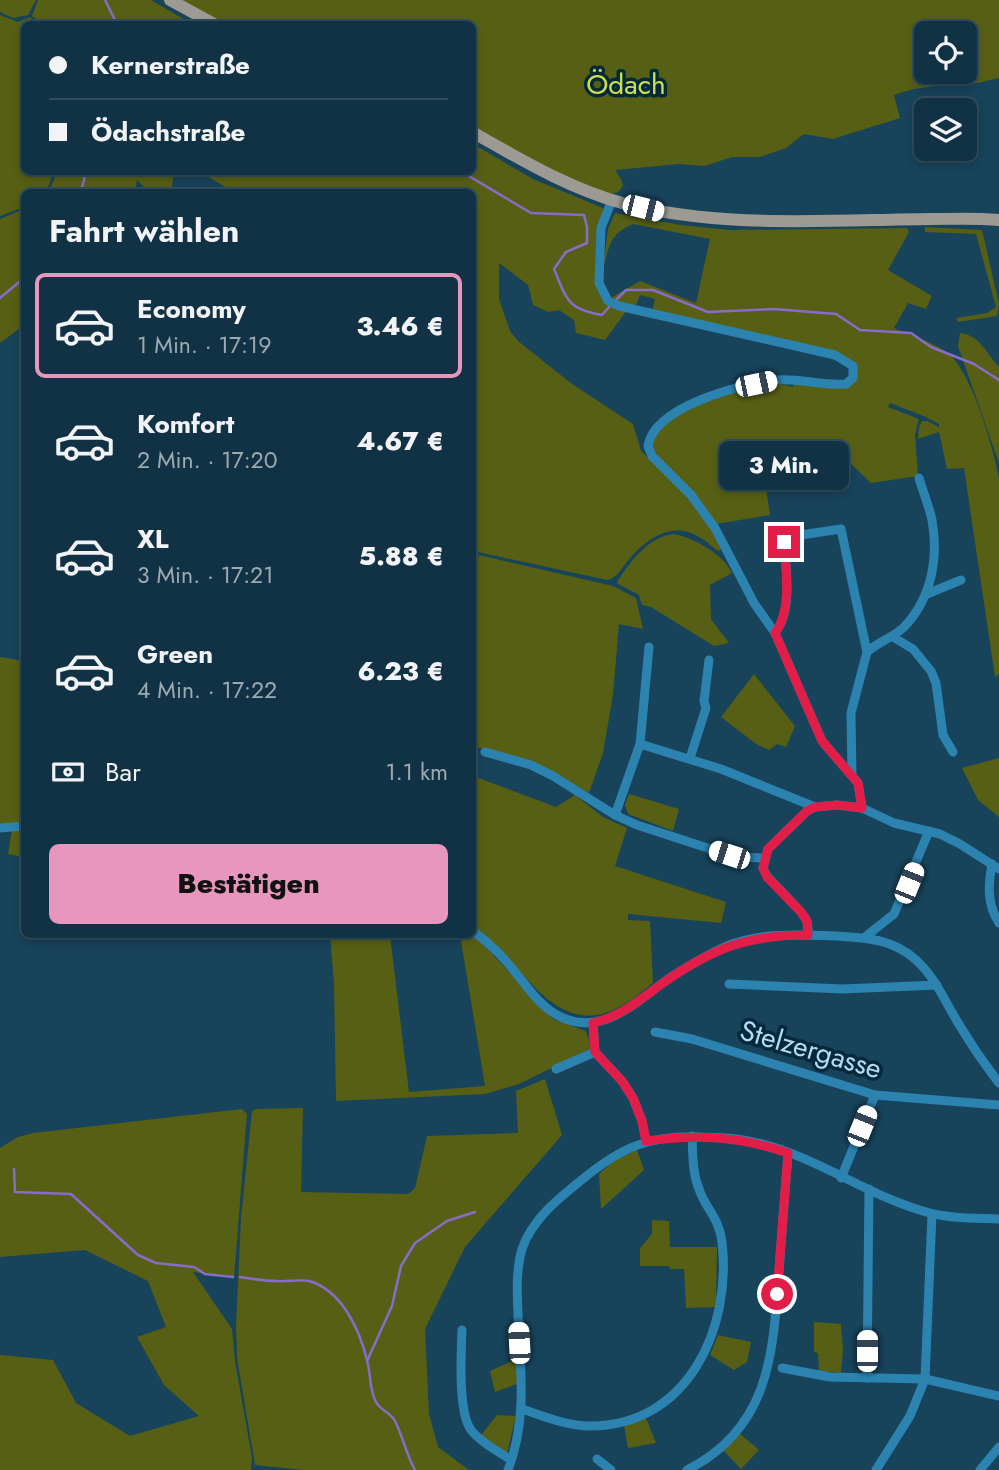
<!DOCTYPE html>
<html lang="de">
<head>
<meta charset="utf-8">
<style>
  body { margin:0; font-family:Jost,sans-serif; background:#1a3a4b; color:#f1f3f6; height:100vh; display:flex; flex-direction:column; font-size:26px; white-space:nowrap }
  * { box-sizing:border-box; margin:0 }
  p { font-size:23px; color:#9caab2 }
  .icon { flex:none; width:38px; height:38px; fill:none; stroke:currentColor; stroke-width:2; stroke-linecap:round; stroke-linejoin:round }
  .map { position:relative; flex:1; overflow:hidden }
  .details { position:absolute; left:21px; top:189px; width:455px; height:749px; display:flex; flex-direction:column; background:#113244; border-radius:10px; box-shadow:0 4px 10px #0003,0 0 0 2px #304d5d }
  .details>* { flex:none }
  .guide { position:absolute; left:21px; top:21px; width:455px; height:154px; border-radius:10px; box-shadow:0 4px 10px #0003,0 0 0 2px #304d5d; display:grid; align-content:center; height:154px; padding:0 28px; background:#113244 }
  .fabs { position:absolute; left:914px; top:21px; display:grid; gap:14px }
  .fabs a { display:grid; place-items:center; width:63px; height:63px; border-radius:10px; background:#113244; box-shadow:0 4px 10px #0003,0 0 0 2px #304d5d; font-size:35px }
  .end { position:absolute; width:32px; height:32px; margin:-16px; border:9px solid #e11d48; background:#fff; box-shadow:0 0 0 4px #fff }
  .from { border-radius:50% }
  .bubble { position:absolute; height:49px; border-radius:10px; background:#113244; box-shadow:0 4px 10px #0003,0 0 0 2px #304d5d; font-size:23px; font-weight:800; line-height:49px; text-align:center }
  .car { position:absolute; width:21px; height:42px; margin:-21px -10px; border-radius:9px; box-shadow:0 0 5px 2px #0007; background:linear-gradient(#fff 24%,#345 0 40%,#fff 0 76%,#345 0 86%,#fff 0) }
  .guide b { display:flex; align-items:center; gap:24px; height:66px; font-size:26px }
  .guide b+b { border-top:2px solid #304d5d }
  .guide i { width:18px; height:18px; background:#f1f3f6 }
  ul { padding:0; list-style:none }
  li { display:flex; align-items:center; gap:21px; height:105px; margin:0 14px 10px; padding:0 14px; border:4px solid transparent; border-radius:10px }
  li div { flex:1 }
  li b { display:block; font-size:26px }
  li em { font-style:normal; font-weight:800 }
  li.current { border-color:#e797bd }
  li>.icon { width:63px; height:63px; stroke-width:1.5 }
  h2 { padding:0 28px; font-size:32px; line-height:84px }
  .pay { display:flex; align-items:center; gap:18px; height:77px; padding:0 28px; font-size:26px }
  .pay p { margin-inline-start:auto }
  .action { display:flex; gap:14px; margin-top:auto; padding:14px 28px }
  .action a { flex:1; height:80px; border-radius:10px; background:#e797bd; color:#111; font-size:28px; font-weight:800; line-height:80px; text-align:center }
  .map>svg:first-child { display:block }
</style>
</head>
<body>
<div class="map">
<svg width="999" height="1470" viewBox="0 0 999 1470">
  <rect width="100%" height="100%" fill="#17435b"/>
  <g fill="#575f15" fill-rule="evenodd">
    <polygon points="0,0 36,0 28,15 13,18 0,12"/>
    <polygon points="38,0 151,0 192,24 44,24 32,16"/>
    <path d="M178 0H999V78L964 86 943 85 913 89 894 95 900 118 833 139 804 134 786 148 760 157H732L705 166 679 164 615 170 621 179 623 186C620 189 619 192 615 193 598 199 494 139 473 128L472 24H225ZM926 33H964V72H926Z"/>
    <polygon points="0,15 18,22 30,17 39,24 24,24 24,172 54,172 46,192 24,192 24,207 0,216"/>
    <path d="M473 144 533 179 603 208 599 290 627 310 605 340 576 333 574 320 559 310 548 312 533 305 528 285 499 263V299L510 331 518 341 572 384 633 424 641 451 690 496 704 513 721 549 719 551C712 548 708 542 701 538 672 519 645 539 626 563 620 570 617 578 607 580L473 551 472 192H234L200 172H472Z"/>
    <polygon points="57,172 174,172 171,192 149,192 137,180 135,192 49,192"/>
    <polygon points="24,209 24,325 0,343 0,219"/>
    <path d="M615 213 681 225 730 230 907 228 909 232 888 270 932 296 926 309 908 303 894 328C910 335 933 342 948 353 972 373 993 446 999 478V674L995 677 964 468 947 469 939 432 918 439 919 427 922 421H927L939 427V424L926 417 890 403 888 407 919 419 915 435 918 476 871 483 851 464 818 472 764 475 770 515 716 524C707 509 696 494 683 482 673 472 660 463 654 450 639 416 753 384 777 384 782 384 788 386 793 387L795 383H850V360L652 311 655 299 640 295 635 307 609 299 640 281 696 303 710 239 633 224C609 234 610 246 603 268L608 229Z"/>
    <polygon points="925,227 982,230 999,304 997,316 958,322 956,318 987,313 996,307 976,234 925,232"/>
    <path d="M960 333C980 335 986 353 999 367V463L958 346Z"/>
    <path d="M674 534C694 538 723 554 732 573L710 585 711 619 729 643 714 646 651 607 642 605 639 595 618 584 617 582C630 562 649 536 674 534Z"/>
    <polygon points="479,555 613,586 636,598 643,629 619,624 613,695 603,753 589,793 544,767 473,746 472,577"/>
    <polygon points="0,657 24,661 24,823 0,824"/>
    <polygon points="754,674 795,726 786,747 777,744 769,750 756,744 721,717"/>
    <polygon points="999,758 999,817 978,800 962,768"/>
    <path d="M476 777 556 807 575 795 603 817 627 828 615 866 726 902 721 923 628 914V920L650 921 653 983C638 995 621 1009 602 1014 563 1024 535 988 512 963 500 949 487 937 473 925L472 784Z"/>
    <polygon points="629,794 679,809 673,831 628,814 625,805"/>
    <polygon points="12,830 24,830 24,857 8,854"/>
    <polygon points="330,935 390,935 409,1092 485,1086 460,935 472,935 484,945 553,1019 586,1031 591,1047 590,1049 519,1084 485,1094 336,1101 334,983"/>
    <polygon points="545,1079 562,1135 465,1247 425,1329 429,1414 438,1447 469,1470 304,1470 255,1465 237,1358 236,1326 241,1218 252,1111 256,1109 303,1108 301,1192 408,1194 415,1188 427,1136 518,1133 516,1091"/>
    <polygon points="242,1109 247,1114 234,1278 193,1272 232,1329 235,1361 252,1458 251,1470 0,1470 0,1355 53,1360 76,1403 130,1436 199,1416 164,1385 137,1337 166,1327 148,1281 85,1250 0,1257 0,1148 18,1137 33,1133"/>
    <polygon points="637,1150 644,1170 601,1209 599,1174 616,1159"/>
    <polygon points="652,1220 669,1221 670,1247 717,1247 716,1307 686,1308 684,1269 670,1269 669,1266 640,1266 640,1248 652,1234"/>
    <polygon points="814,1322 841,1324 843,1350 841,1373 819,1371 818,1353 814,1352"/>
    <polygon points="718,1335 751,1342 747,1362 734,1370 710,1355"/>
    <polygon points="517,1359 519,1383 495,1392 490,1371"/>
    <polygon points="497,1415 516,1416 507,1453 481,1435"/>
    <polygon points="646,1418 656,1443 628,1448 624,1426"/>
    <polygon points="738,1432 759,1450 741,1469 723,1450"/>
  </g>
  <g fill="none" stroke-linecap="round" stroke-linejoin="round">
    <g stroke="#886cc9" stroke-width="2.5">
      <polyline points="105,0 115,20 121,24"/>
      <path d="M462 172 531 213 584 215 587 227V243L566 252 554 269C567 300 567 309 602 315L610 306"/>
      <polyline points="81,192 86,172"/>
      <polyline points="0,298 24,278"/>
      <polyline points="615,301 626,290 653,290 708,312 774,309 836,314 860,330 911,333 931,347 974,364 999,380"/>
      <polyline points="14,1169 15,1192 71,1194 138,1255 156,1263 194,1267 205,1274 233,1277"/>
      <path d="M240 1277C252 1279 265 1281 277 1281 287 1282 299 1279 309 1281 342 1290 360 1331 367 1360 371 1374 369 1389 376 1402 380 1410 391 1413 395 1421 403 1437 406 1454 415 1470"/>
      <polyline points="367,1361 392,1306 401,1266 415,1243 447,1221 475,1212"/>
    </g>
    <g stroke="#2c83b0" stroke-width="9">
      <path d="M612 200 601 228 599 283 608 301 619 306 835 355 853 366V378L846 384C823 386 799 378 776 380 742 384 654 406 648 446L652 456 691 495 715 528 754 603 775 633 822 741 858 783 862 808"/>
      <polyline points="927,594 961,580"/>
      <path d="M775 633C793 611 786 569 784 542L794 536 841 529 867 652 851 713 852 776"/>
      <polyline points="893,637 913,649 931,671 936,683 943,735 953,752"/>
      <path d="M867 652C878 642 892 638 903 628 931 600 939 559 932 520 929 506 923 492 919 478"/>
      <polyline points="640,744 721,769 815,807"/>
      <polyline points="485,752 531,765 553,776 615,815 637,825 735,857 764,858"/>
      <polyline points="690,758 706,708 704,701 709,660"/>
      <polyline points="615,815 640,744 649,647"/>
      <polyline points="0,828 24,826"/>
      <path d="M992 864C988 886 987 904 999 923"/>
      <path d="M472 930C483 939 495 948 504 959 522 978 538 1008 563 1018 606 1036 639 999 671 977 690 965 711 952 732 944 766 932 802 935 837 936 867 938 893 939 916 960 936 978 946 1004 960 1026 972 1046 985 1065 999 1083"/>
      <polyline points="809,935 807,921 801,912 767,876 763,868 768,849 807,811 815,807 837,805 862,808 894,823 940,834 960,844 999,869"/>
      <polyline points="865,937 894,914 929,831"/>
      <polyline points="729,984 842,989 937,985"/>
      <polyline points="593,1023 595,1052 622,1081 633,1098 642,1121 646,1141"/>
      <polyline points="655,1032 692,1039 875,1095 999,1105"/>
      <polyline points="556,1069 595,1052"/>
      <polyline points="841,1178 875,1095"/>
      <path d="M462 1330C461 1354 458 1412 471 1430 481 1443 498 1451 511 1460"/>
      <polyline points="782,1368 830,1377 925,1379 999,1396"/>
      <polyline points="867,1378 869,1189"/>
      <path d="M522 1409C543 1416 567 1426 590 1426 688 1426 732 1328 722 1242 719 1217 706 1210 699 1189 692 1172 693 1154 692 1136"/>
      <polyline points="597,1459 611,1470"/>
      <path d="M508 1470C528 1418 520 1367 518 1313 517 1292 516 1269 522 1249 532 1219 560 1197 584 1178 622 1147 650 1135 700 1137 720 1137 739 1138 758 1143 818 1157 871 1198 930 1213 952 1219 977 1218 999 1219"/>
      <path d="M687 1470C770 1428 773 1354 779 1271 782 1232 785 1192 788 1153"/>
      <polyline points="876,1470 910,1416 925,1379 932,1214"/>
      <polyline points="980,1470 999,1447"/>
    </g>
    <g stroke="#9c9a93" stroke-width="12">
      <polyline points="170,0 214,24"/>
      <path d="M472 132C520 159 568 188 622 203 722 229 827 220 930 219 953 219 976 218 999 220"/>
    </g>
  </g>
  <g fill="none" stroke-linecap="round" stroke-linejoin="round">
    <path stroke="#e11d48" stroke-width="9" d="M777 1294 788 1153C738 1136 698 1134 646 1141L642 1121 633 1098 622 1081 595 1052 593 1023C621 1016 640 1000 663 983 713 948 747 935 808 935L807 921 801 912 767 877 763 868 768 849 807 811 815 807 837 805 862 808 858 783 822 741 775 633C792 612 786 568 784 542"/>
  </g>
  <g text-anchor="middle" stroke-width="7" stroke-linejoin="round" paint-order="stroke">
    <g font-size="28" fill="#cfe04b" stroke="#04293b">
      <text x="626" y="94">Ödach</text>
    </g>
    <g font-size="28" fill="#b4dbf3" stroke="#04293b">
      <text transform="translate(811 1049) rotate(16)" y="10">Stelzergasse</text>
    </g>
  </g>
</svg>
<div class="fabs">
<a><svg class="icon" aria-label="locate" viewBox="0 0 24 24"><circle cx="12" cy="12" r="6"/><path d="M12 2v4M12 18v4M2 12h4M18 12h4"/></svg></a>
<a><svg class="icon" aria-label="layers" viewBox="0 0 24 24"><path d="M12 4l9 5-9 5-9-5zM3 14l9 5 9-5"/></svg></a>
</div>
<i class="end from" style="left:777px;top:1294px"></i>
<i class="end" style="left:784px;top:542px"></i>
<div class="bubble" style="left:719px;top:441px;width:130px">3 Min.</div>
<i class="car" style="left:643px;top:208px;rotate:104deg"></i>
<i class="car" style="left:756px;top:384px;rotate:78deg"></i>
<i class="car" style="left:729px;top:855px;rotate:288deg"></i>
<i class="car" style="left:909px;top:883px;rotate:22deg"></i>
<i class="car" style="left:862px;top:1126px;rotate:22deg"></i>
<i class="car" style="left:519px;top:1343px;rotate:357deg"></i>
<i class="car" style="left:867px;top:1351px;rotate:0deg"></i>
<div class="guide">
<b><i class="from"></i>Kernerstraße</b>
<b><i></i>Ödachstraße</b>
</div>
<section class="details">
<h2>Fahrt wählen</h2>
<ul>
<li class="current"><svg class="icon" aria-label="car" viewBox="0 0 24 24"><path d="M5 17H2v-5l4-1 3-4h7l3 4 3 1v5h-3M9 17h6M6 11h13"/><circle cx="7" cy="17" r="2"/><circle cx="17" cy="17" r="2"/></svg><div><b>Economy</b><p>1 Min. · 17:19</p></div><em>3.46 €</em></li>
<li><svg class="icon" aria-label="car" viewBox="0 0 24 24"><path d="M5 17H2v-5l4-1 3-4h7l3 4 3 1v5h-3M9 17h6M6 11h13"/><circle cx="7" cy="17" r="2"/><circle cx="17" cy="17" r="2"/></svg><div><b>Komfort</b><p>2 Min. · 17:20</p></div><em>4.67 €</em></li>
<li><svg class="icon" aria-label="car" viewBox="0 0 24 24"><path d="M5 17H2v-5l4-1 3-4h7l3 4 3 1v5h-3M9 17h6M6 11h13"/><circle cx="7" cy="17" r="2"/><circle cx="17" cy="17" r="2"/></svg><div><b>XL</b><p>3 Min. · 17:21</p></div><em>5.88 €</em></li>
<li><svg class="icon" aria-label="car" viewBox="0 0 24 24"><path d="M5 17H2v-5l4-1 3-4h7l3 4 3 1v5h-3M9 17h6M6 11h13"/><circle cx="7" cy="17" r="2"/><circle cx="17" cy="17" r="2"/></svg><div><b>Green</b><p>4 Min. · 17:22</p></div><em>6.23 €</em></li>
</ul>
<div class="pay"><svg class="icon" aria-label="cash" viewBox="0 0 24 24"><path d="M3 7h18v10H3z"/><circle cx="12" cy="12" r="2"/></svg>Bar<p>1.1 km</p></div>
<div class="action"><a>Bestätigen</a></div>
</section>
</div>
</body>
</html>
